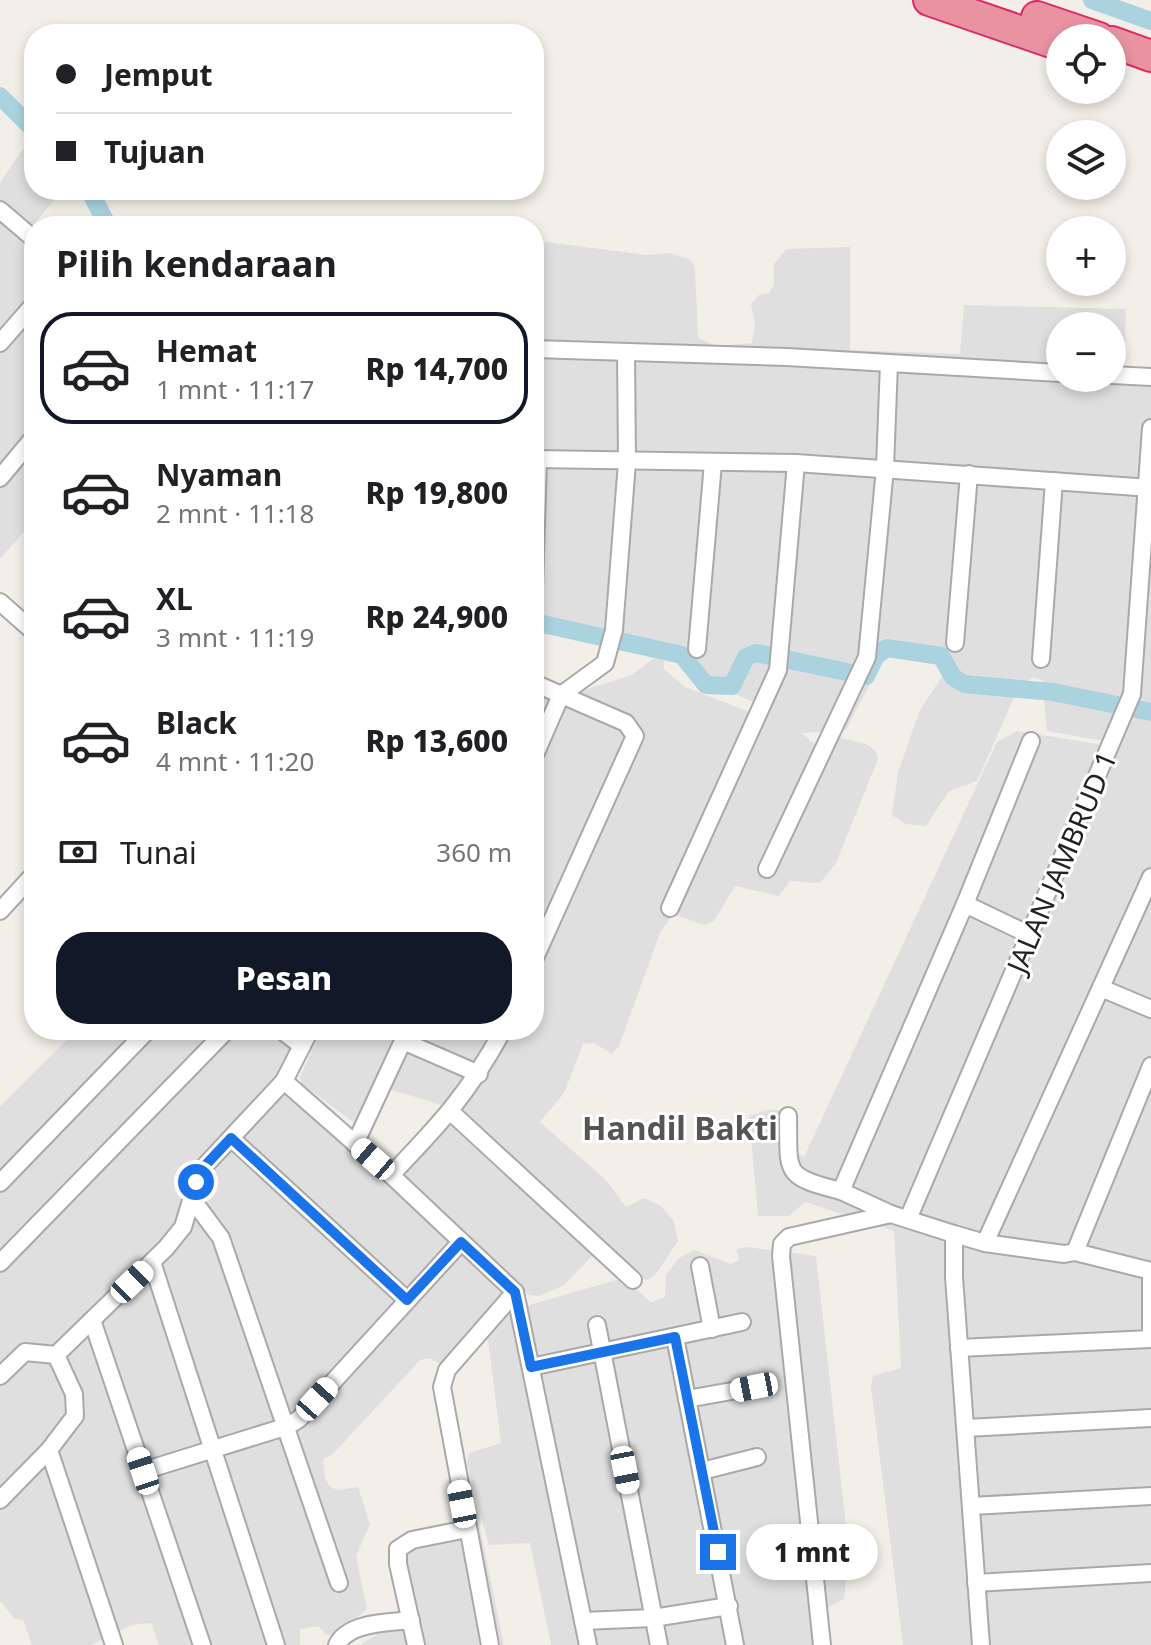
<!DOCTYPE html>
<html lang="id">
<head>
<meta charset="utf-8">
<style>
  body { margin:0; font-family:"Noto Sans",sans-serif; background:#f6f6f6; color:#202124; height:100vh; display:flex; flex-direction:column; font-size:30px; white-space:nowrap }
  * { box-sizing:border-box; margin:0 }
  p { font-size:26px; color:#757577 }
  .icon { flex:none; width:44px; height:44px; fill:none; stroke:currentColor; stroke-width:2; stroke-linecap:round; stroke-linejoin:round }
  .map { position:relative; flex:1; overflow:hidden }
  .sheet { position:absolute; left:24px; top:216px; width:520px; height:824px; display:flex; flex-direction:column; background:#fff; border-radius:32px; box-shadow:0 4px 12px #0003 }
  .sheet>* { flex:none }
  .hud { position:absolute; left:24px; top:24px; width:520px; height:176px; border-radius:32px; box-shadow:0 4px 12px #0003; display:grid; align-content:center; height:176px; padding:0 32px; background:#fff }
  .buttons { position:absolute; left:1046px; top:24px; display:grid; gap:16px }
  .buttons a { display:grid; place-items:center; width:80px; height:80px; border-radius:50%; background:#fff; box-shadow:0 4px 12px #0003; font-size:40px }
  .end { position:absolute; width:36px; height:36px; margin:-18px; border:10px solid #1a73e8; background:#fff; box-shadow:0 0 0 4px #fff }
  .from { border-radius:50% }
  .bubble { position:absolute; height:56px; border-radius:28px; background:#fff; box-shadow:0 4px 12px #0003; font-size:26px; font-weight:800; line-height:56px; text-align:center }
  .car { position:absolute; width:24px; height:48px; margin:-24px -12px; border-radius:10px; box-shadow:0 0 6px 2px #0007; background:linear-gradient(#fff 24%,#345 0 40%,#fff 0 76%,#345 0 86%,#fff 0) }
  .hud b { display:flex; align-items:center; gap:28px; height:76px; font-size:30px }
  .hud b+b { border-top:2px solid #e0e0e0 }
  .hud i { width:20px; height:20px; background:#202124 }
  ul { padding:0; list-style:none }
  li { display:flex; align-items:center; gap:24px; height:112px; margin:0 16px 12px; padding:0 16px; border:4px solid transparent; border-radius:32px }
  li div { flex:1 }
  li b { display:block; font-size:30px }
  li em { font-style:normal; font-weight:800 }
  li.on { border-color:#111827 }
  li>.icon { width:72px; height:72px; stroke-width:1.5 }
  h2 { padding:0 32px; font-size:36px; line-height:96px }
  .pay { display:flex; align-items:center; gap:20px; height:88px; padding:0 32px; font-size:30px }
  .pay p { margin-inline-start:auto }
  .primary-button { display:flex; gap:16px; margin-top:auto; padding:16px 32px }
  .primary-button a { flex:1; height:92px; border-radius:32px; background:#111827; color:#fff; font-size:32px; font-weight:800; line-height:92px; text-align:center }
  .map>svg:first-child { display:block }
</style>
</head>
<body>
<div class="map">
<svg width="1151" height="1645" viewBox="0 0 1151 1645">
  <rect width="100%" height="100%" fill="#f2efe9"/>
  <g fill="#e0dfdf" fill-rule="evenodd">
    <polygon points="34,133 34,190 63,190 32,226 34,520 0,559 0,183"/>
    <path d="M546 242 647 255 668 253 689 259 695 267 698 338 717 346 752 343 755 324 751 304 759 295 769 293 774 285V264L786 249 850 247V350L960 354 964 305 1126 309 1124 375 1151 380V709L1138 706 1140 686 1110 742 1047 731 1044 699 1048 689 1043 681 1033 677 1017 691 977 781 949 791 926 826 906 824 892 815 898 772 920 710 945 672 950 651 889 647 846 730 801 733 820 748 837 737 866 744 875 750 878 759 836 863 820 883 790 881 779 896 735 886 714 921 704 925 673 914 660 933 619 1046 612 1054 594 1043 583 1044 564 1093 540 1122 606 1180 626 1207 644 1198 661 1206 674 1222 678 1241 656 1274 648 1280 638 1278 596 1252 563 1286 539 1296 529 1295 404 1175 451 1114 445 1106 389 1089 356 1124 302 1084 300 1077 321 1030H534V675L574 693 632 675 653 659H663L664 669 685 687 767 719 769 709 702 679 694 660 534 625V257L537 247ZM1060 326H1112V378H1060Z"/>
    <polygon points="1141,710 1151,712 1151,1645 903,1645 871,1386 873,1376 901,1368 894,1231 805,1202 789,1216 758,1216 749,1116 768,1110 788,1110 796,1151 804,1157 997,742 1017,731 1110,746 1132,715"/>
    <polygon points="77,1030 274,1030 306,1055 290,1079 501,1279 509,1305 445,1367 430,1358 420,1360 332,1455 323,1459 325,1478 330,1487 338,1490 358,1487 370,1524 356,1556 367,1609 335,1636 325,1634 319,1626 300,1629 300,1645 159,1645 151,1623 132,1625 91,1645 32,1645 23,1620 14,1618 0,1601 0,1107"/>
    <polygon points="747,1247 816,1256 849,1553 844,1599 825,1609 829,1645 551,1645 530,1543 489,1545 467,1464 469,1453 501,1443 487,1332 512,1310 623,1278 651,1302 665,1297 666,1275 679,1258 694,1250 731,1264 739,1260 736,1249"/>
    <polygon points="479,1523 504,1645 360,1645 401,1619 397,1581 407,1544"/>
  </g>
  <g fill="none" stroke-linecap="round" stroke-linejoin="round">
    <g stroke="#aad3df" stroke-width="18">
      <polyline points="1092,0 1151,21"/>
      <polyline points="0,96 34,130"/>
      <polyline points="89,190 108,226"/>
      <polyline points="534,622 682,655 706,685 732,686 746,657 756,653 866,676 876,656 887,648 941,656 953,677 964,684 1053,692 1151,712"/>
    </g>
    <defs>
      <g id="street">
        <polyline points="0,210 34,239"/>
        <polyline points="0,343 34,304"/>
        <polyline points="534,349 787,357 1060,373"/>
        <polyline points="1112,375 1151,377"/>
        <polyline points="534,459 796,463 1151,488"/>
        <polyline points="0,478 34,437"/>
        <polyline points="534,588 538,460"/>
        <polyline points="0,602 34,632"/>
        <polyline points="955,643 969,474"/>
        <polyline points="697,649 713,463"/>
        <polyline points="1041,659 1054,481"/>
        <polyline points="534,683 626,723 635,736 534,960"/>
        <polyline points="534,757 561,695 605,663 614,630 627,462 626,353"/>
        <polyline points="767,869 867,657 885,468 889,363"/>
        <polyline points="965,904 1030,935"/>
        <polyline points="670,908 778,670 796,463"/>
        <polyline points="0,911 34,874"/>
        <polyline points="1101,988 1151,1009"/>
        <polyline points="281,1030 302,1046"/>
        <polyline points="403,1041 479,1074"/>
        <polyline points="284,1081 391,1175 515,1292 588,1645"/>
        <polyline points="452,1113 633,1280"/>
        <path d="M788 1116C789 1174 782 1176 841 1191"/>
        <polyline points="231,1138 407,1300"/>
        <polyline points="355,1144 408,1030"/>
        <path d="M391 1175C440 1124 469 1093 503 1030"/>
        <polyline points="0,1183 148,1030"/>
        <polyline points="192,1199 221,1238 339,1583"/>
        <polyline points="908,1219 1132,694 1151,428"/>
        <polyline points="954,1234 891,1214 841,1191 965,904 1031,741"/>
        <polyline points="985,1243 1151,877"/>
        <polyline points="1075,1252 1151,1066"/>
        <polyline points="152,1262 276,1645"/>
        <polyline points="0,1263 227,1030"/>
        <polyline points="700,1266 712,1329"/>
        <polyline points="1151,1275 1151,1335"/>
        <polyline points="92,1320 202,1645"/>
        <polyline points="597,1325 659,1645"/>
        <polyline points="675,1337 735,1645"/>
        <polyline points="959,1348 1151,1339"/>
        <polyline points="531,1367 742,1322"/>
        <polyline points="0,1376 25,1352 56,1355 166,1248 183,1227 200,1171 284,1081 310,1030"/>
        <polyline points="687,1399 754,1387"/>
        <polyline points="966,1428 1151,1418"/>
        <polyline points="49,1450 114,1645"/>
        <polyline points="143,1471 288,1426 299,1419 461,1242"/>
        <polyline points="702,1471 757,1457"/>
        <polyline points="0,1500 49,1450 75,1416 74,1394 56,1355"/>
        <polyline points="971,1506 1151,1496"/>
        <polyline points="976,1583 1151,1573"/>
        <polyline points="583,1621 653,1618 729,1606"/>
        <path d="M337 1645C348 1622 388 1623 411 1620"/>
        <polyline points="416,1645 398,1564 398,1549 412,1540 467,1529"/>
        <polyline points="490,1645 442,1387 447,1370 515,1292"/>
        <polyline points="822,1645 781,1256 782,1244 789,1237 891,1214"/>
        <polyline points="981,1645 954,1277 954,1234 985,1243 1064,1254 1075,1252 1151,1271"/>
      </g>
      <g id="highway">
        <polyline points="929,0 1060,45"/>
        <polyline points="1037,17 1099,38"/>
        <polyline points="1112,42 1151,56"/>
      </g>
    </defs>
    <use href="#street" stroke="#a9a9a9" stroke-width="20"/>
    <use href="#highway" stroke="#dc2a67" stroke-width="34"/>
    <use href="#street" stroke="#fff" stroke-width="16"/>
    <use href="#highway" stroke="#e892a2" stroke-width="30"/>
  </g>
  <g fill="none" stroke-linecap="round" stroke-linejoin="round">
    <polyline stroke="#1a73e8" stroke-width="10" points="196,1182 200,1171 231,1138 407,1300 461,1242 515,1292 531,1367 675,1337 718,1552"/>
  </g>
  <g text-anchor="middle" stroke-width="6" stroke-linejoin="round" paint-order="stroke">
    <g font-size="28" fill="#222" stroke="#fff">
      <text transform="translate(1062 862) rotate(-67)" y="10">JALAN JAMBRUD 1</text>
    </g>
    <g font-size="32" font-weight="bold" fill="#555" stroke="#fff">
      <text x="680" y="1140">Handil Bakti</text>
    </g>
  </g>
</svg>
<div class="buttons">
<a><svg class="icon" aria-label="locate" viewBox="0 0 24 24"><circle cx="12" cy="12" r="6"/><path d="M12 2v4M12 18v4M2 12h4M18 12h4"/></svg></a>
<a><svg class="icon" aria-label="layers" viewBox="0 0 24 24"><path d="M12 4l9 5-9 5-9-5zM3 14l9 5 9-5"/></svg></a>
<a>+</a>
<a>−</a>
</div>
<i class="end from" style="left:196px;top:1182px"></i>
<i class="end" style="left:718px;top:1552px"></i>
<div class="bubble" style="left:746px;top:1524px;width:132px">1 mnt</div>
<i class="car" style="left:373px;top:1159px;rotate:311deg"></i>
<i class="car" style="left:132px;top:1282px;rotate:46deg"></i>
<i class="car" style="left:754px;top:1387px;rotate:259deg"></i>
<i class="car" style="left:317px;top:1399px;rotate:42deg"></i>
<i class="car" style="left:625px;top:1470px;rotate:169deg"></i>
<i class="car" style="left:143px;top:1471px;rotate:342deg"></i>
<i class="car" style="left:462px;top:1504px;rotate:349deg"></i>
<div class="hud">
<b><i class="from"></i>Jemput</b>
<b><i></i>Tujuan</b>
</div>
<section class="sheet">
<h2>Pilih kendaraan</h2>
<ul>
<li class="on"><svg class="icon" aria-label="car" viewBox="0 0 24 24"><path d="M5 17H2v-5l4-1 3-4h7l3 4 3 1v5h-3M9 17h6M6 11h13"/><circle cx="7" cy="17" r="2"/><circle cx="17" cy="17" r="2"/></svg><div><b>Hemat</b><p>1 mnt · 11:17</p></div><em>Rp 14,700</em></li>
<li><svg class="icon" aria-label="car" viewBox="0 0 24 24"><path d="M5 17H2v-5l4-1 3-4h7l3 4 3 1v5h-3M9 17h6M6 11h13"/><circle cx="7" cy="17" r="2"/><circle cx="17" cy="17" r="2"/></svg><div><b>Nyaman</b><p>2 mnt · 11:18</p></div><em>Rp 19,800</em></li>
<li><svg class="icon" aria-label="car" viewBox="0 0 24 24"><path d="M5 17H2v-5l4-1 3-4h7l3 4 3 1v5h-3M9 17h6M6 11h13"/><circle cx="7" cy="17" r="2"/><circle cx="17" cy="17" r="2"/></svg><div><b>XL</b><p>3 mnt · 11:19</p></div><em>Rp 24,900</em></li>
<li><svg class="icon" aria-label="car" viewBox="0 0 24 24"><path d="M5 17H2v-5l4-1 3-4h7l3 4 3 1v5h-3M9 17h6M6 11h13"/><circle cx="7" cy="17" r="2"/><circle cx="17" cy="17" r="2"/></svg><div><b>Black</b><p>4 mnt · 11:20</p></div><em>Rp 13,600</em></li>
</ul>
<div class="pay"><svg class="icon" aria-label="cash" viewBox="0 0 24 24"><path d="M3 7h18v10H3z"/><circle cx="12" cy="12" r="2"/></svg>Tunai<p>360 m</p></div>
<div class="primary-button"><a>Pesan</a></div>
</section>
</div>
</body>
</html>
